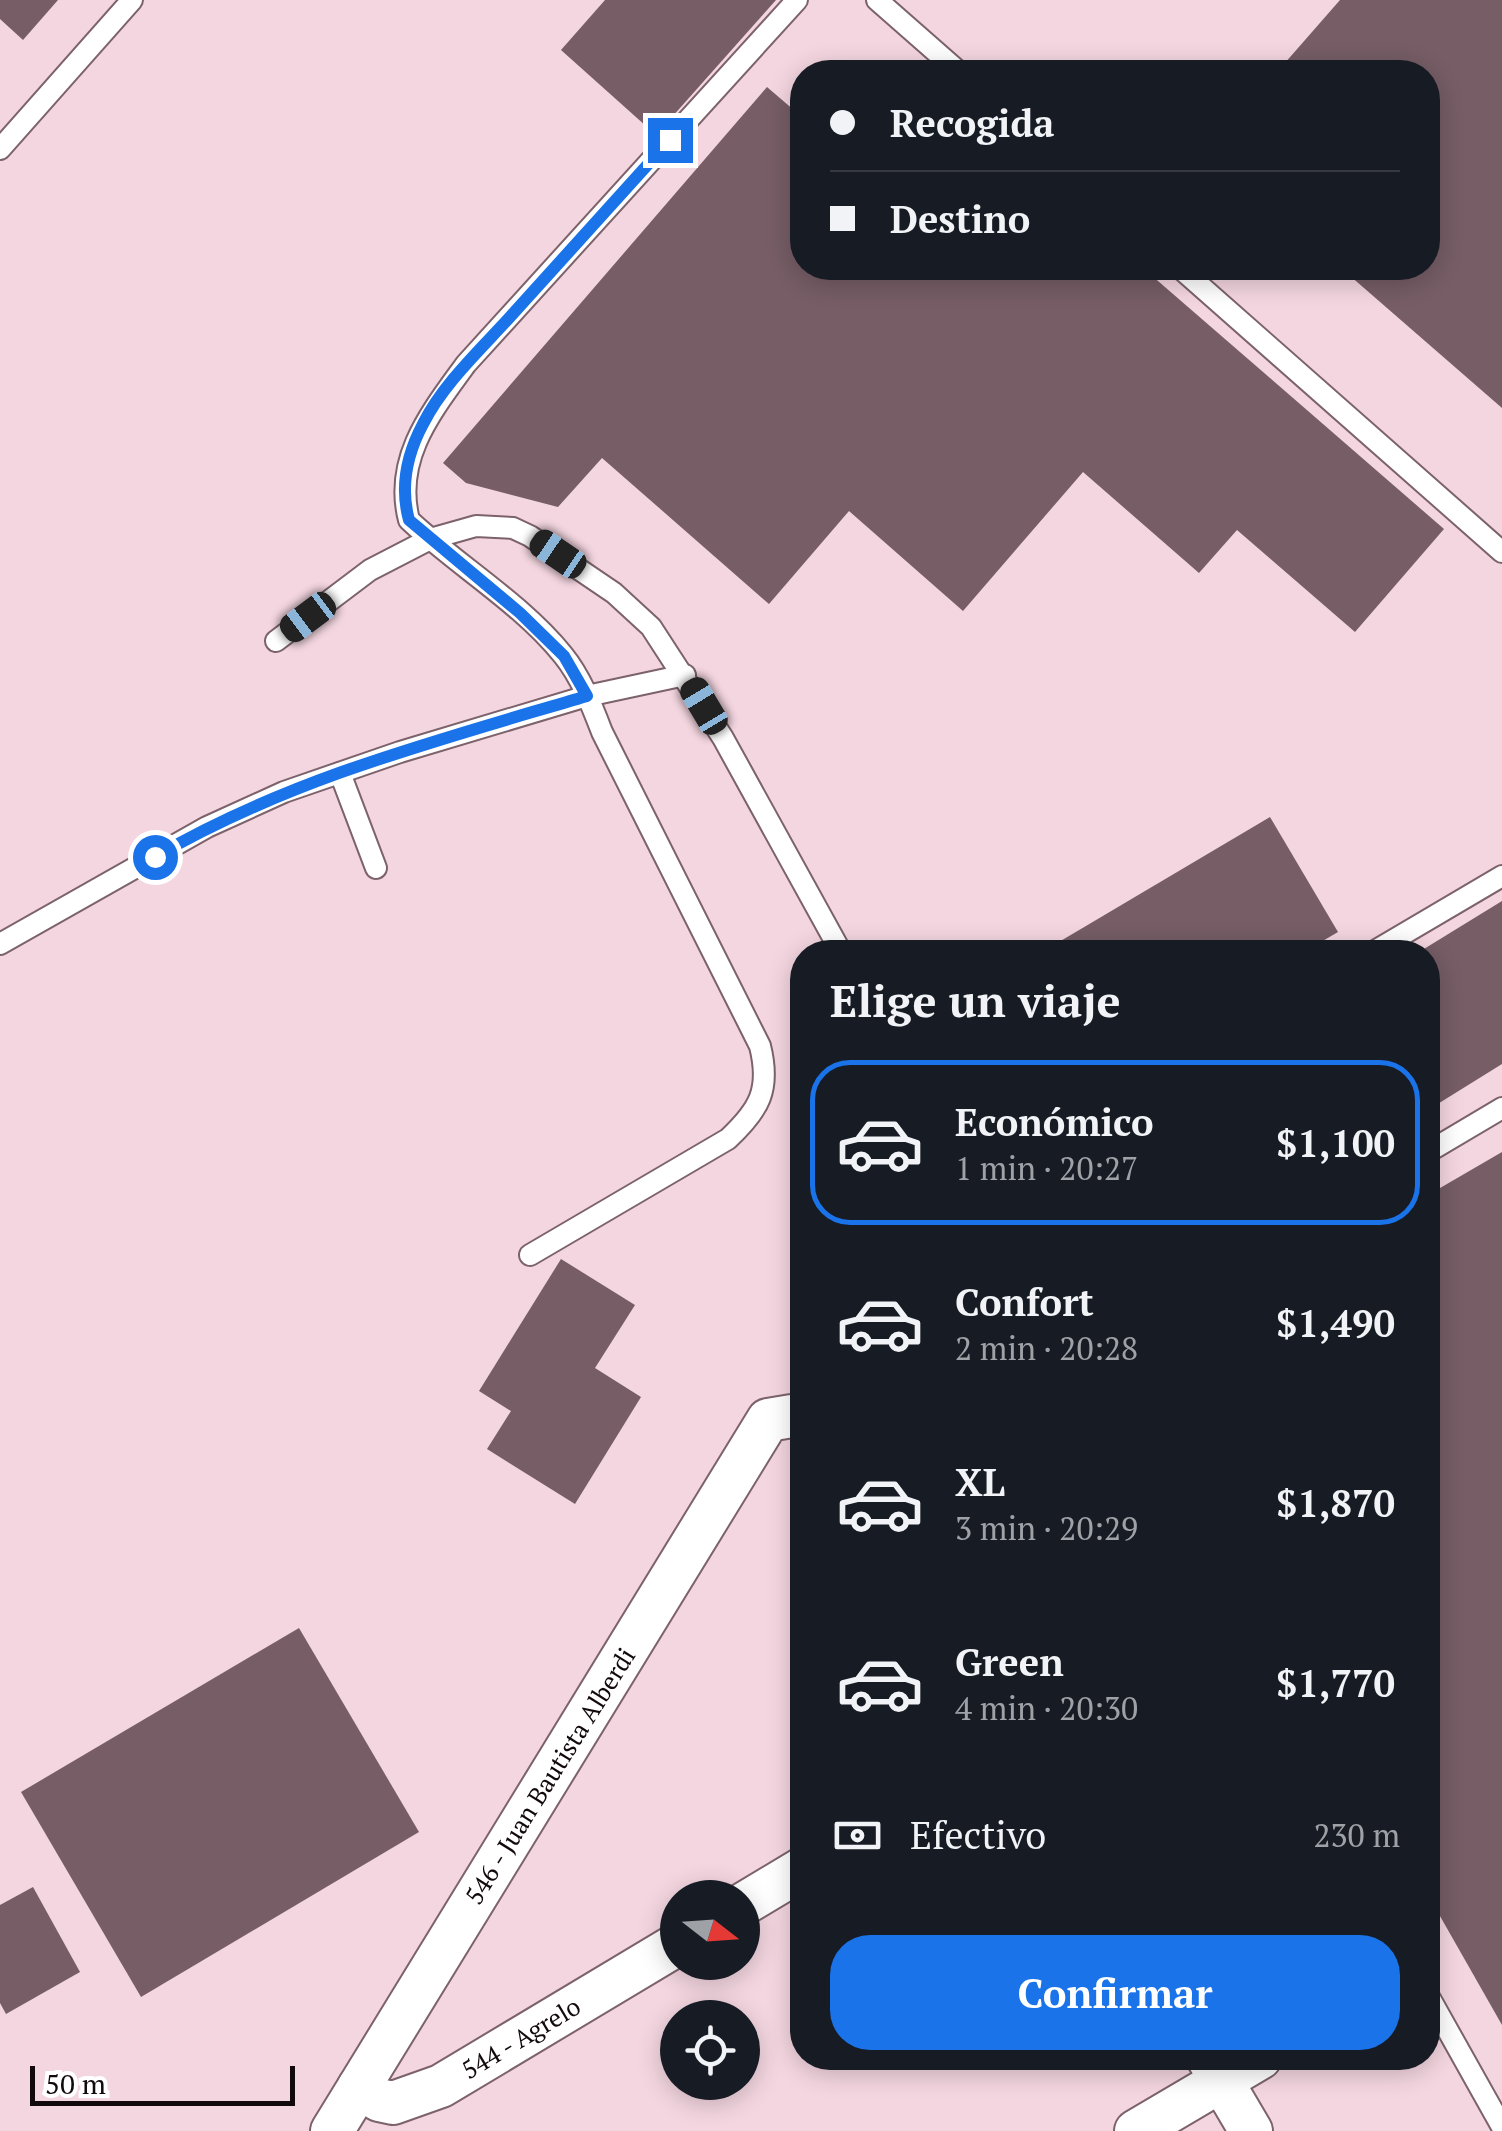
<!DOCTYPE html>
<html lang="es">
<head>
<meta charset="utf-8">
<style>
  body { margin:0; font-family:"PT Serif",serif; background:#20242c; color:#f1f3f6; height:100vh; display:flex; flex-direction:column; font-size:38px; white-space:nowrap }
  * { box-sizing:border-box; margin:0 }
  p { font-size:32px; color:#9ea1a6 }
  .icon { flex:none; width:55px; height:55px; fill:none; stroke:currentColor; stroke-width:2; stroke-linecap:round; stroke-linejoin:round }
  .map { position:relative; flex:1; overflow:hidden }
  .side { position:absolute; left:790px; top:940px; width:650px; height:1130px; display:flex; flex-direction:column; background:#171b24; border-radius:40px; box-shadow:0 5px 25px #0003 }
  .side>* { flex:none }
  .banner { position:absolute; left:790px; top:60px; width:650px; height:220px; border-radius:40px; box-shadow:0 5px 25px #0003; display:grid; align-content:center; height:220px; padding:0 40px; background:#171b24 }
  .needle { width:65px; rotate:107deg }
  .buttons { position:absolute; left:660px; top:1880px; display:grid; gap:20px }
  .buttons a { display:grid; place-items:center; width:100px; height:100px; border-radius:50%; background:#171b24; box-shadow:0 5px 25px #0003; font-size:50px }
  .scale { position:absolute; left:30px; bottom:25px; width:265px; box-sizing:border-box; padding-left:10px; border:5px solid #12090c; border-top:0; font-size:28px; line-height:35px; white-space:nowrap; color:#12090c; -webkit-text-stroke:8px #fff; paint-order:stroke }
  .end { position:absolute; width:45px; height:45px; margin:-22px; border:12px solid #1a73e8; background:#fff; box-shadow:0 0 0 5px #fff }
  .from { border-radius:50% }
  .car { position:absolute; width:30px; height:60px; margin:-30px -15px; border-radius:12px; box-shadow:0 0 8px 2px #0007; background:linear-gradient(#222 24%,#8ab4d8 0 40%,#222 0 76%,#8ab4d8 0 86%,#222 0) }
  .banner b { display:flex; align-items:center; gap:35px; height:95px; font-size:38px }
  .banner b+b { border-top:2px solid #363941 }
  .banner i { width:25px; height:25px; background:#f1f3f6 }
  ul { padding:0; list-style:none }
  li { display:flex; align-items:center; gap:30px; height:165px; margin:0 20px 15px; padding:0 20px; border:5px solid transparent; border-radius:40px }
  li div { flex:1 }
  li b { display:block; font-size:38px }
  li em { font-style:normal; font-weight:700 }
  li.selected { border-color:#1a73e8 }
  li>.icon { width:90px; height:90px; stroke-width:1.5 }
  h2 { padding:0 40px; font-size:45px; line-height:120px }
  .pay { display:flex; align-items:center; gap:25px; height:110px; padding:0 40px; font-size:38px }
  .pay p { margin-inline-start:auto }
  .action { display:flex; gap:20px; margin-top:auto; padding:20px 40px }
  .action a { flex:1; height:115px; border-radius:40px; background:#1a73e8; color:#fff; font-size:40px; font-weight:700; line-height:115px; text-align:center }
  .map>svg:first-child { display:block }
</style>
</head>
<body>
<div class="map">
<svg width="1502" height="2131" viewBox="0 0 1502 2131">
  <rect width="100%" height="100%" fill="#f4d6e0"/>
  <g fill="#765d66">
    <polygon points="0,0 58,0 23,40 0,19"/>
    <polygon points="605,0 776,0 656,135 561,50"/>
    <polygon points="1340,0 1502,0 1502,408 1341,268 1428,268 1428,72 1277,72"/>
    <polygon points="767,87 802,117 802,268 1143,268 1444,529 1355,632 1237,530 1199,573 1083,472 963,611 849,511 769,604 602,458 558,507 466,483 443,463"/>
    <polygon points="1270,817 1338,932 1304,952 1042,952"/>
    <polygon points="1502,901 1502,1064 1428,1110 1428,952 1419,952"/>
    <polygon points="1502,1152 1502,2025 1428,1895 1428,1195"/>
    <polygon points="561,1259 635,1305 595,1368 641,1397 575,1504 487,1449 511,1411 479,1391"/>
    <polygon points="299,1628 419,1832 141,1997 21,1792"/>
    <polygon points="33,1887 80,1972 6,2014 0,2003 0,1905"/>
  </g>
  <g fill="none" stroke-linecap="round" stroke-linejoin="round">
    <defs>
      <g id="service">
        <polyline points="877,0 959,72"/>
        <polyline points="0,149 132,0"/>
        <polyline points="1180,268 1502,552"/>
        <polyline points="276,641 370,570 430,539 476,526 513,528 530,536 614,593 651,627 723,738 841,952"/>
        <polyline points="340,773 376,868"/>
        <polyline points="0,944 207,827 284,792 400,752 587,696 685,675"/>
        <polyline points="1373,952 1502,876"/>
        <polyline points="1428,1152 1502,1108"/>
        <path d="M530 1255 728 1139C759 1110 771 1090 760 1046L602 732C592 706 581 677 563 655 521 603 458 566 409 520 393 458 432 411 466 364L797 0"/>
        <polyline points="1428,1995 1502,2127"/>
      </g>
      <g id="minor">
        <polyline points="742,1905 802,1869"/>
        <polyline points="1208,2058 1251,2131"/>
        <polyline points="359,2087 379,2100 393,2103 441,2086 678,1944"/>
        <polyline points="332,2131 768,1420 792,1416 802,1419"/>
        <polyline points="1136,2131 1260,2058"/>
      </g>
    </defs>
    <use href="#service" stroke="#7c626b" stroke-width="24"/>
    <use href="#minor" stroke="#7c626b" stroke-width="46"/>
    <use href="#service" stroke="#fff" stroke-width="20"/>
    <use href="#minor" stroke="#fff" stroke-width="42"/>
  </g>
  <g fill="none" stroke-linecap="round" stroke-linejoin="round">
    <path stroke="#1a73e8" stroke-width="12" d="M155 857C288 779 439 740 587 696L564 656 520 613 409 520C400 487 407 454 423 424 443 384 480 350 510 317 563 258 616 199 670 140"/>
  </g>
  <g text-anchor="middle" stroke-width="10" stroke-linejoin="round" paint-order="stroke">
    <g font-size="25" fill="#12090c" stroke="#fff">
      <text transform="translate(550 1776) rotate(-58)" y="9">546 - Juan Bautista Alberdi</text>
      <text transform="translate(521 2038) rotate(-31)" y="9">544 - Agrelo</text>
    </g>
  </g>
</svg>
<div class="buttons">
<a><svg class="needle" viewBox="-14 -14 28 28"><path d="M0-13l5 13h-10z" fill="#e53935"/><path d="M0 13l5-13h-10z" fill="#9ea1a6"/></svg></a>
<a><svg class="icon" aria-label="locate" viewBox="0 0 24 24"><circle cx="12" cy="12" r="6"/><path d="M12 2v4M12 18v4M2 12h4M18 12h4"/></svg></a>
</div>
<div class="scale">50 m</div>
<i class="end from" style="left:155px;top:857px"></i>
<i class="end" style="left:670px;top:140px"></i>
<i class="car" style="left:558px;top:554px;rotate:304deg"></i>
<i class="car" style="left:308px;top:617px;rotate:233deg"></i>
<i class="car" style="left:704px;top:706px;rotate:329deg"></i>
<div class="banner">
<b><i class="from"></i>Recogida</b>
<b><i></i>Destino</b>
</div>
<section class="side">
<h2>Elige un viaje</h2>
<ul>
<li class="selected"><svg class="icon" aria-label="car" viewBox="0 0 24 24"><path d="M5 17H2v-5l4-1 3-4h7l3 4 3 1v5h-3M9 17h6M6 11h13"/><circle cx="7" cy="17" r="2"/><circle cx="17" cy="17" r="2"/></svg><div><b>Económico</b><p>1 min · 20:27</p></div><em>$1,100</em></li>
<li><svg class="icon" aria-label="car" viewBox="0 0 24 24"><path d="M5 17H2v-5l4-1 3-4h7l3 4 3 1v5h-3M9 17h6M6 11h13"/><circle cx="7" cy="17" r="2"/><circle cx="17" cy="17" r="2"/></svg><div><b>Confort</b><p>2 min · 20:28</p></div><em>$1,490</em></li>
<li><svg class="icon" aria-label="car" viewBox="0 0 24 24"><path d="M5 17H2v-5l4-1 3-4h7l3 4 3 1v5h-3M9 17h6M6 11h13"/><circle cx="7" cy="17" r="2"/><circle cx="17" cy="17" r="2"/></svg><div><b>XL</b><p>3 min · 20:29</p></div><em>$1,870</em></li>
<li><svg class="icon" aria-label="car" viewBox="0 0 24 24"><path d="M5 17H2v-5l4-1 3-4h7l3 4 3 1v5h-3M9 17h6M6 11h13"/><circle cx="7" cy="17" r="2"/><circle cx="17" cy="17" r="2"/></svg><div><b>Green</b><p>4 min · 20:30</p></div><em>$1,770</em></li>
</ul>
<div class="pay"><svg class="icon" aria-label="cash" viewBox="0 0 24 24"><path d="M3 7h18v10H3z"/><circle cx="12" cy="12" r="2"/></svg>Efectivo<p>230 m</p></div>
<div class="action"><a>Confirmar</a></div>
</section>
</div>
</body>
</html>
